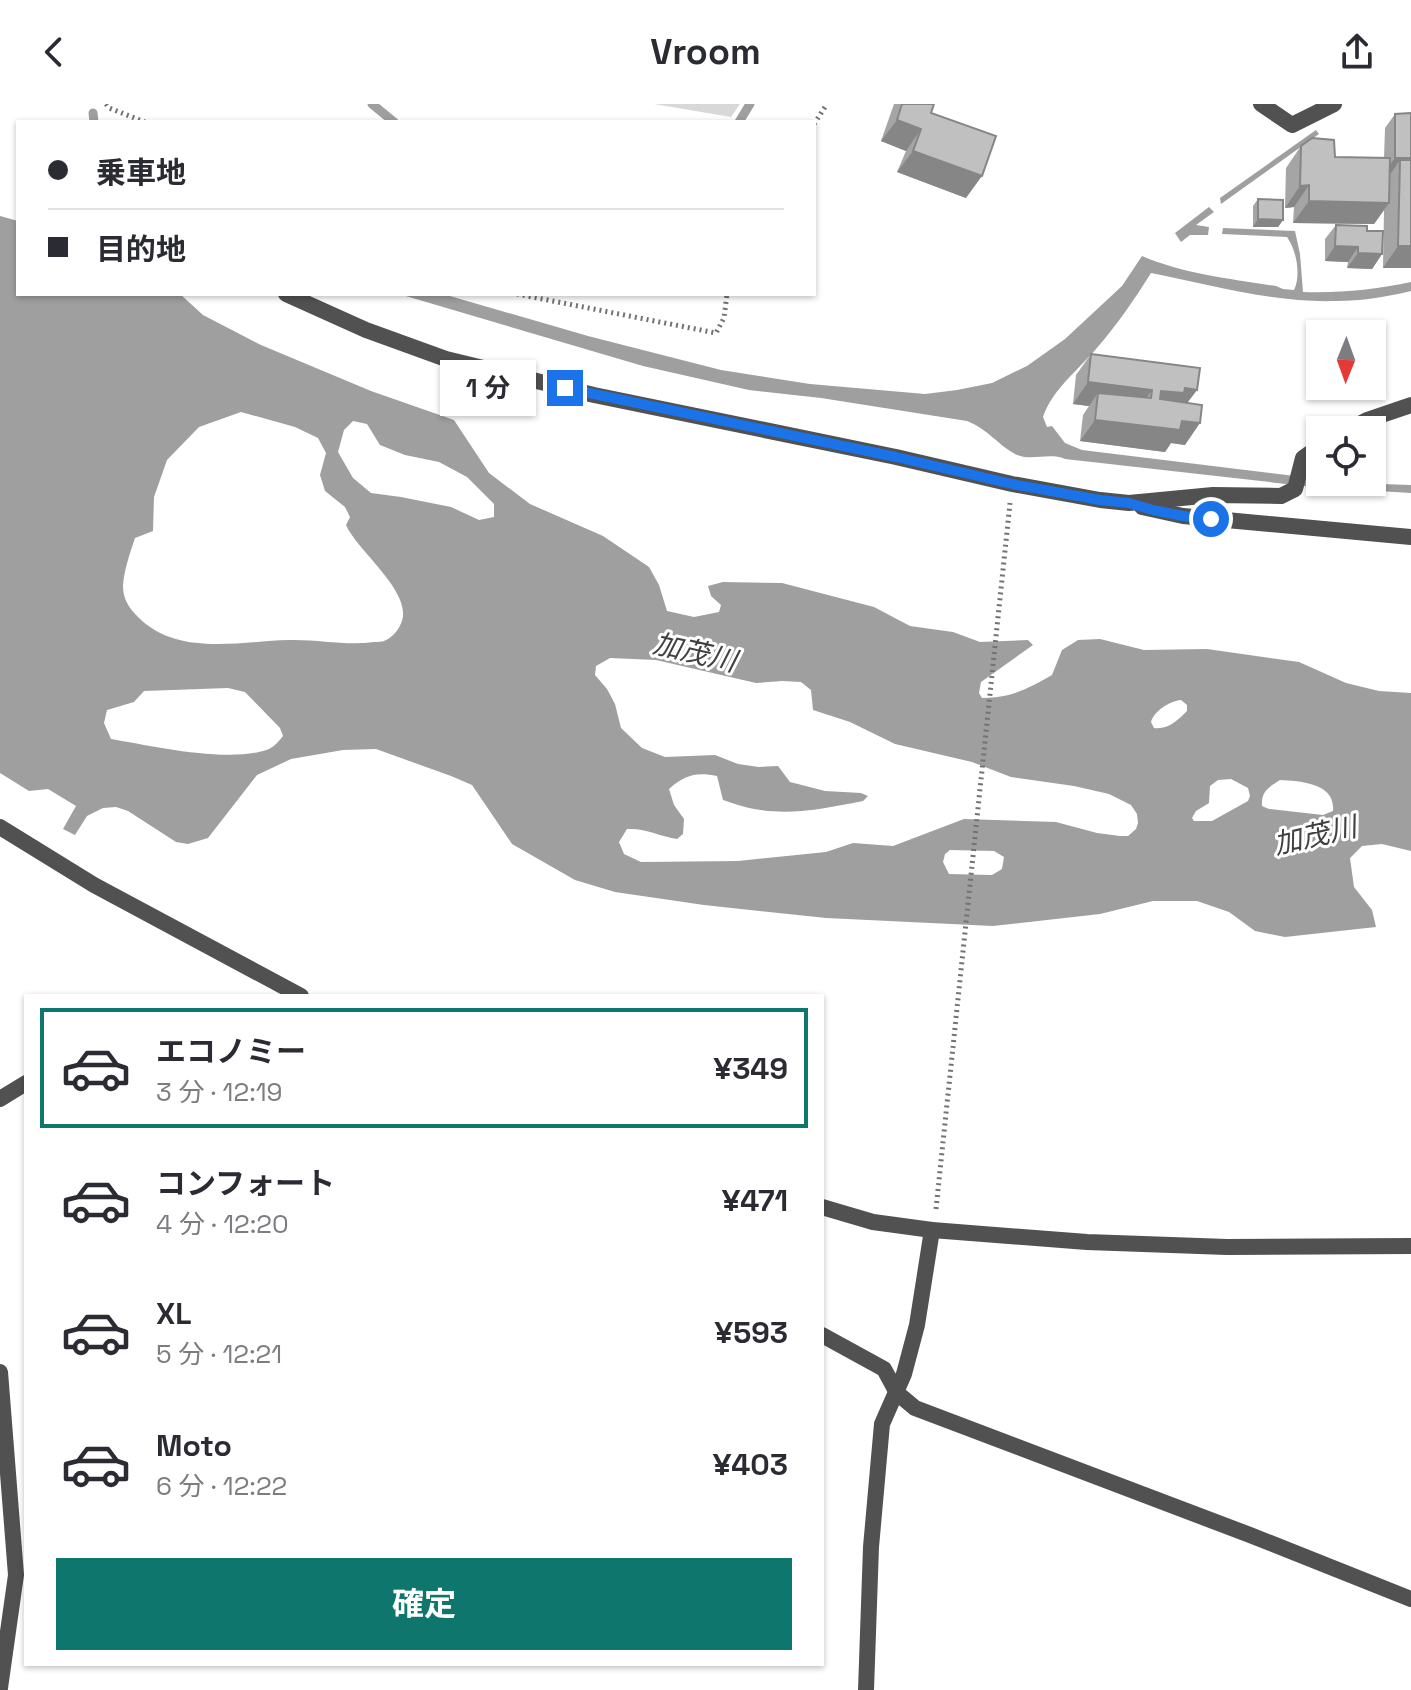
<!DOCTYPE html>
<html lang="ja">
<head>
<meta charset="utf-8">
<style>
  body { margin:0; font-family:"Space Grotesk","Noto Sans JP",sans-serif; background:#f2f2f3; color:#2b2b33; height:100vh; display:flex; flex-direction:column; font-size:30px; white-space:nowrap }
  * { box-sizing:border-box; margin:0 }
  p { font-size:26px; color:#7c7c81 }
  .icon { flex:none; width:44px; height:44px; fill:none; stroke:currentColor; stroke-width:2; stroke-linecap:round; stroke-linejoin:round }
  .map { position:relative; flex:1; overflow:hidden }
  .details { position:absolute; left:24px; top:890px; width:800px; height:672px; display:flex; flex-direction:column; background:#fff; border-radius:0px; box-shadow:0 2px 6px #0004 }
  .details>* { flex:none }
  .hud { position:absolute; left:16px; top:16px; width:800px; height:176px; border-radius:0px; box-shadow:0 2px 6px #0004; display:grid; align-content:center; height:176px; padding:0 32px; background:#fff }
  .needle { width:52px; rotate:181deg }
  .tools { position:absolute; left:1306px; top:216px; display:grid; gap:16px }
  .tools a { display:grid; place-items:center; width:80px; height:80px; border-radius:0px; background:#fff; box-shadow:0 2px 6px #0004; font-size:40px }
  .end { position:absolute; width:36px; height:36px; margin:-18px; border:10px solid #1a73e8; background:#fff; box-shadow:0 0 0 4px #fff }
  .from { border-radius:50% }
  .bubble { position:absolute; height:56px; border-radius:0px; background:#fff; box-shadow:0 2px 6px #0004; font-size:26px; font-weight:700; line-height:56px; text-align:center }
  .hud b { display:flex; align-items:center; gap:28px; height:76px; font-size:30px }
  .hud b+b { border-top:2px solid #e1e1e2 }
  .hud i { width:20px; height:20px; background:#2b2b33 }
  ul { padding:14px 0 0; list-style:none }
  li { display:flex; align-items:center; gap:24px; height:120px; margin:0 16px 12px; padding:0 16px; border:4px solid transparent; border-radius:0px }
  li div { flex:1 }
  li b { display:block; font-size:30px }
  li em { font-style:normal; font-weight:700 }
  li.selected { border-color:#0f766e }
  li>.icon { width:72px; height:72px; stroke-width:1.5 }
  .action { display:flex; gap:16px; margin-top:auto; padding:16px 32px }
  .action a { flex:1; height:92px; border-radius:0px; background:#0f766e; color:#fff; font-size:32px; font-weight:700; line-height:92px; text-align:center }
  header { display:flex; justify-content:space-between; align-items:center; height:104px; padding:0 32px; background:#fff; font-size:36px; font-weight:700 }
  .map>svg:first-child { display:block }
</style>
</head>
<body>
<header><svg class="icon" aria-label="back" viewBox="0 0 24 24"><path d="M15 5l-7 7 7 7"/></svg>Vroom<svg class="icon" aria-label="share" viewBox="0 0 24 24"><path d="M12 15V3M7 8l5-5 5 5M5 13v7h14v-7"/></svg></header>
<div class="map">
<svg width="1411" height="1586" viewBox="0 0 1411 1586">
  <rect width="100%" height="100%" fill="#fff"/>
  <polygon fill="#d8d8d8" points="654,0 740,0 731,13"/>
  <g fill="#9f9f9f" fill-rule="evenodd">
    <polygon points="1316,26 1319,30 1221,100 1220,94"/>
    <polygon points="1209,103 1214,108 1196,121 1209,123 1208,131 1190,131 1181,138 1175,129"/>
    <path d="M0 112 18 117V190H180L203 211 261 241 371 287 454 316 489 369 530 400 603 432 649 463 659 481 667 507 694 513 719 508 721 501 711 492 708 482 723 478 782 479 874 503 910 522 953 528 980 538 1028 536 1033 541 981 578 979 589 982 594C1013 593 1025 586 1052 571L1062 546 1078 536 1100 535 1144 546 1207 545 1299 558 1346 579 1379 587 1411 589V747L1382 740 1362 742 1350 754 1354 783 1372 806 1376 823 1285 833 1255 827 1229 808 1197 797H1153L1100 810 993 822 826 814 704 801 615 788 575 776 512 740 472 681 451 672 376 645 343 646 291 655 257 671 208 734 188 740 176 738 128 707 116 703 103 704 87 712 75 731 63 725 76 702 48 685 29 687 0 669ZM241 308 295 323 318 334 326 349 320 371 325 387 345 403 350 413 346 421C357 446 406 483 403 512 402 521 395 532 386 536 383 538 378 538 374 538 346 542 318 535 289 536 239 537 178 553 138 513 129 504 123 495 123 482 124 466 130 449 135 434L153 427 154 393 167 356 199 323ZM353 317 367 320 380 341 405 351 439 358 467 373 494 400V413L479 416 451 403 401 393 371 389 353 374 338 348 344 326ZM610 554 656 556 756 579 782 577 801 578 811 586 813 606 850 618 895 640 972 658 1011 673 1074 682 1109 690 1131 701 1137 710 1138 719 1136 725 1128 732H1120L1097 729 1056 718 964 715 893 742 853 739 826 748 738 757 641 758 624 750 619 738 627 725C647 724 658 732 677 735L683 730 684 715 674 701 669 685C685 671 696 668 717 672L723 696C733 699 743 703 754 705 791 712 827 704 863 697L868 692 861 689 825 687 790 678 778 662 759 663 738 660 715 651 665 653 642 644 621 624 615 600 607 585 595 571 596 562ZM228 584 245 588 280 624 283 632C279 637 275 642 269 645 230 660 153 642 111 635L104 619 107 606 134 598 144 587ZM1181 596 1187 601V607C1178 616 1168 626 1154 624L1151 618C1154 607 1170 597 1181 596ZM1231 675 1248 684 1250 692 1248 697 1212 717H1194L1192 714 1196 707 1209 699 1210 682 1218 676ZM1280 676C1300 677 1336 679 1333 707L1323 711 1269 705 1262 702C1261 687 1269 683 1280 676ZM950 746 994 747 1004 753 1002 765 992 771 949 770 943 758 945 750Z"/>
    <path d="M1223 124 1295 127 1300 150 1303 188C1343 189 1372 186 1411 178V187C1386 193 1362 197 1336 197 1274 199 1211 181 1151 169 1134 196 1117 221 1096 245 1078 266 1052 286 1043 313L1047 323 1052 322 1065 339 1082 346 1320 375V378L1411 381V389L1313 383 1065 355C1049 348 1030 358 1015 350 997 340 989 326 967 317L821 294 749 286 643 262 399 190H443L588 232 721 266 810 280 925 290 957 286 992 279 1027 262 1065 235 1122 182 1142 152C1184 170 1231 175 1276 182L1283 185 1294 186C1301 172 1297 147 1287 133L1222 130Z"/>
  </g>
  <g fill="none" stroke-linecap="round" stroke-linejoin="round">
    <g stroke="#9f9f9f" stroke-width="9">
      <polyline points="372,0 394,18"/>
      <polyline points="93,9 94,18"/>
      <polyline points="739,18 750,0"/>
    </g>
    <g stroke="#737373" stroke-width="5" stroke-dasharray="2 4" stroke-linecap="butt">
      <polyline points="106,0 109,4 145,18"/>
      <polyline points="814,20 827,0"/>
      <polyline points="517,190 716,229 724,214 727,190"/>
      <polyline points="936,1105 1010,399"/>
    </g>
    <g stroke="#515151" stroke-width="16">
      <polyline points="1261,0 1292,21 1334,0"/>
      <polyline points="286,190 366,226 446,255 594,291 896,353 1012,380 1100,396 1129,399 1213,391 1281,392 1295,385 1303,354 1320,342"/>
      <polyline points="1348,326 1367,316 1411,301"/>
      <polyline points="1142,403 1183,412 1411,433"/>
      <polyline points="0,723 94,781 301,892"/>
      <polyline points="0,995 26,979"/>
      <polyline points="822,1103 873,1118 932,1126 1087,1138 1227,1143 1411,1142"/>
      <polyline points="822,1231 884,1265 897,1289 915,1304 1250,1431 1411,1495"/>
      <polyline points="0,1268 16,1471 0,1584"/>
      <polyline points="866,1586 871,1443 882,1320 904,1270 917,1221 932,1126"/>
    </g>
  </g>
  <g fill="#a5a5a5">
    <polygon points="894,0 934,0 931,9 966,94 897,68 906,47 881,37"/>
    <polygon points="1395,10 1411,164 1383,164 1384,106 1374,120 1293,119 1294,103 1285,104 1286,64 1301,42 1335,53 1384,54 1385,24"/>
    <polygon points="1258,95 1283,116 1278,123 1253,123 1253,102"/>
    <polygon points="1336,121 1367,127 1382,150 1372,165 1347,164 1348,158 1325,157 1325,135"/>
    <polygon points="1091,250 1197,286 1187,299 1185,341 1171,339 1165,348 1080,337 1083,311 1089,302 1073,300 1076,271"/>
  </g>
  <g fill="#868686">
    <polygon points="897,16 921,25 906,47 881,37"/>
    <polygon points="913,47 982,72 966,94 897,68"/>
    <polygon points="1395,54 1411,54 1411,69 1400,56 1391,69 1384,69"/>
    <polygon points="1309,81 1294,103 1285,104 1300,82"/>
    <polygon points="1309,97 1389,99 1374,120 1293,119"/>
    <polygon points="1258,115 1283,116 1278,123 1253,123"/>
    <polygon points="1335,142 1358,143 1348,158 1325,157"/>
    <polygon points="1398,142 1411,142 1411,164 1383,164"/>
    <polygon points="1358,149 1382,150 1372,165 1347,164"/>
    <polygon points="1088,278 1152,286 1136,308 1098,289 1089,302 1073,300"/>
    <polygon points="1185,284 1197,286 1181,307 1146,309 1161,287"/>
    <polygon points="1095,316 1182,317 1200,319 1185,341 1171,339 1165,348 1080,337"/>
  </g>
  <g fill="#c0c0c0" stroke="#868686" stroke-width="2">
    <polygon points="902,0 934,0 931,9 996,32 982,72 913,47 921,25 897,16"/>
    <polygon points="1411,9 1411,54 1395,54 1395,10"/>
    <polygon points="1312,34 1334,36 1335,53 1390,54 1389,99 1309,97 1309,81 1300,82 1301,42"/>
    <polygon points="1400,56 1411,56 1411,142 1398,142"/>
    <polygon points="1258,95 1283,96 1283,116 1258,115"/>
    <polygon points="1336,121 1367,122 1367,127 1383,127 1382,150 1358,149 1358,143 1335,142"/>
    <polygon points="1091,250 1200,264 1197,286 1185,284 1184,289 1161,287 1160,295 1202,301 1200,319 1182,317 1180,326 1095,316 1098,289 1151,294 1152,286 1088,278"/>
  </g>
  <g fill="none" stroke-linecap="round" stroke-linejoin="round">
    <polyline stroke="#1a73e8" stroke-width="10" points="565,284 896,353 1012,380 1100,396 1129,399 1153,406 1183,412 1211,415"/>
  </g>
  <g text-anchor="middle" stroke-width="6" stroke-linejoin="round" paint-order="stroke">
    <g font-size="28" font-style="italic" fill="#404040" stroke="#fff">
      <text transform="translate(695 548) rotate(13)" y="10">加茂川</text>
      <text transform="translate(1315 731) rotate(-13)" y="10">加茂川</text>
    </g>
  </g>
</svg>
<div class="tools">
<a><svg class="needle" viewBox="-14 -14 28 28"><path d="M0-13l5 13h-10z" fill="#e53935"/><path d="M0 13l5-13h-10z" fill="#7c7c81"/></svg></a>
<a><svg class="icon" aria-label="locate" viewBox="0 0 24 24"><circle cx="12" cy="12" r="6"/><path d="M12 2v4M12 18v4M2 12h4M18 12h4"/></svg></a>
</div>
<i class="end from" style="left:1211px;top:415px"></i>
<i class="end" style="left:565px;top:284px"></i>
<div class="bubble" style="left:440px;top:256px;width:96px">1 分</div>
<div class="hud">
<b><i class="from"></i>乗車地</b>
<b><i></i>目的地</b>
</div>
<section class="details">
<ul>
<li class="selected"><svg class="icon" aria-label="car" viewBox="0 0 24 24"><path d="M5 17H2v-5l4-1 3-4h7l3 4 3 1v5h-3M9 17h6M6 11h13"/><circle cx="7" cy="17" r="2"/><circle cx="17" cy="17" r="2"/></svg><div><b>エコノミー</b><p>3 分 · 12:19</p></div><em>¥349</em></li>
<li><svg class="icon" aria-label="car" viewBox="0 0 24 24"><path d="M5 17H2v-5l4-1 3-4h7l3 4 3 1v5h-3M9 17h6M6 11h13"/><circle cx="7" cy="17" r="2"/><circle cx="17" cy="17" r="2"/></svg><div><b>コンフォート</b><p>4 分 · 12:20</p></div><em>¥471</em></li>
<li><svg class="icon" aria-label="car" viewBox="0 0 24 24"><path d="M5 17H2v-5l4-1 3-4h7l3 4 3 1v5h-3M9 17h6M6 11h13"/><circle cx="7" cy="17" r="2"/><circle cx="17" cy="17" r="2"/></svg><div><b>XL</b><p>5 分 · 12:21</p></div><em>¥593</em></li>
<li><svg class="icon" aria-label="car" viewBox="0 0 24 24"><path d="M5 17H2v-5l4-1 3-4h7l3 4 3 1v5h-3M9 17h6M6 11h13"/><circle cx="7" cy="17" r="2"/><circle cx="17" cy="17" r="2"/></svg><div><b>Moto</b><p>6 分 · 12:22</p></div><em>¥403</em></li>
</ul>
<div class="action"><a>確定</a></div>
</section>
</div>
</body>
</html>
